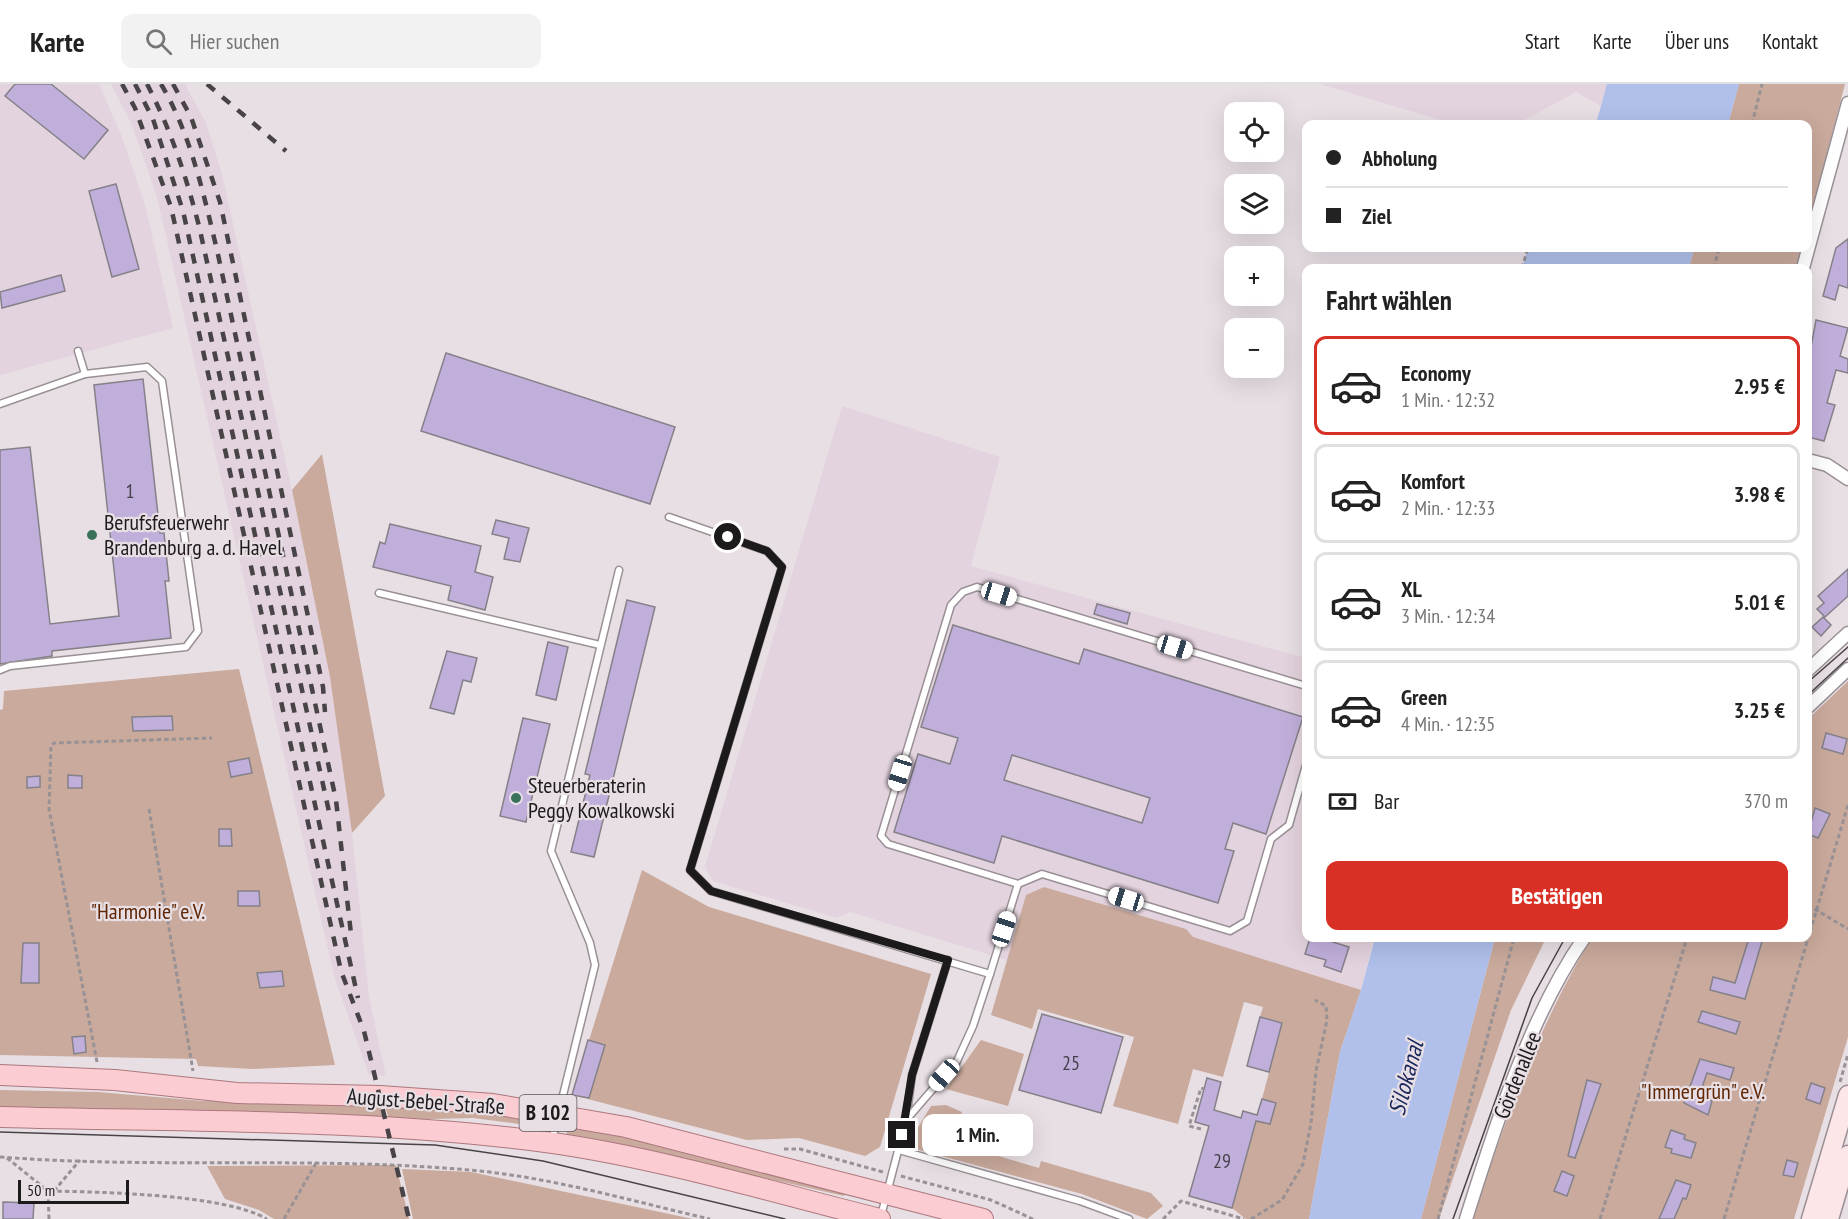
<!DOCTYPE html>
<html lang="de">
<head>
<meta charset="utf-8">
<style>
  body { margin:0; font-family:"PT Sans Narrow",sans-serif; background:#f2f2f2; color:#222; height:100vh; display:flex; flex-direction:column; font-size:22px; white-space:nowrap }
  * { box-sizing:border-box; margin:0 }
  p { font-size:20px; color:#767676 }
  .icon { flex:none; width:33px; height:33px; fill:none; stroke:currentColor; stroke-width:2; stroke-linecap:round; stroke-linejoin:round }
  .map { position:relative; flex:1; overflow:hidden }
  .side { position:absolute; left:1302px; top:180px; width:510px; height:678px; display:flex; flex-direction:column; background:#fff; border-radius:12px; box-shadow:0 6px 24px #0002 }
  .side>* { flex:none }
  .guide { position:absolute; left:1302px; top:36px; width:510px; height:132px; border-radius:12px; box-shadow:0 6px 24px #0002; display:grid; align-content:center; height:132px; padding:0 24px; background:#fff }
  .controls { position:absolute; left:1224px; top:18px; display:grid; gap:12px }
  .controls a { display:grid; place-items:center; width:60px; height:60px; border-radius:12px; background:#fff; box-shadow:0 6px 24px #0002; font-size:30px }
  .scale { position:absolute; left:18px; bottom:15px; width:111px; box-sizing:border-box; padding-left:6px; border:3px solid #1d1a1c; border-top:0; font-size:16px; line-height:21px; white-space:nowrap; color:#1d1a1c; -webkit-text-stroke:4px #e8dfe5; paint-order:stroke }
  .end { position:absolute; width:27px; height:27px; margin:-14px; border:8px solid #1d1a1c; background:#fff; box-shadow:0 0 0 3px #fff }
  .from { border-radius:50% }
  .bubble { position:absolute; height:42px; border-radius:12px; background:#fff; box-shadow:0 6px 24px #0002; font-size:20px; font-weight:600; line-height:42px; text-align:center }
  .car { position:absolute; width:18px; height:36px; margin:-18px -9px; border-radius:8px; box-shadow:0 0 4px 2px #0007; background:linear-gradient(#fff 24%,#345 0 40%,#fff 0 76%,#345 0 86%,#fff 0) }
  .guide b { display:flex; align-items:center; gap:21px; height:57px; font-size:22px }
  .guide b+b { border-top:2px solid #e0e0e0 }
  .guide i { width:15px; height:15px; background:#222 }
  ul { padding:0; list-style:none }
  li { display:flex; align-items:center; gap:18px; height:99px; margin:0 12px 9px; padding:0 12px; border:3px solid #e0e0e0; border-radius:12px }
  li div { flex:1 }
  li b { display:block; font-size:22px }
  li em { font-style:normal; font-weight:600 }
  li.selected { border-color:#d93025 }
  li>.icon { width:54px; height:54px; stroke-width:1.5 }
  h2 { padding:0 24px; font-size:27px; line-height:72px }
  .pay { display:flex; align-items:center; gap:15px; height:66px; padding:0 24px; font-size:22px }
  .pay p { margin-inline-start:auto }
  .action { display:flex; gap:12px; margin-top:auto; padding:12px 24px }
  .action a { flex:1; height:69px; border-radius:12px; background:#d93025; color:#fff; font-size:24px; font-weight:600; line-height:69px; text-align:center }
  header { display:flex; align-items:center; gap:36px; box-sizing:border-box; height:84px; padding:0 30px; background:#fff; border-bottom:2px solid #e0e0e0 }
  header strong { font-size:28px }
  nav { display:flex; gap:33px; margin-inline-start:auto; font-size:21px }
  .search { width:420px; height:54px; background:#f2f2f2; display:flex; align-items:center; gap:15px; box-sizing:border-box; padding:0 21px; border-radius:12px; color:#767676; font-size:22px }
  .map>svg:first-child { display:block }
</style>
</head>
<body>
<header>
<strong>Karte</strong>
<div class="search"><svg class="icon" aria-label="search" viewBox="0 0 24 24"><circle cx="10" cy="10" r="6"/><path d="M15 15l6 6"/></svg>Hier suchen</div>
<nav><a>Start</a><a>Karte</a><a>Über uns</a><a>Kontakt</a></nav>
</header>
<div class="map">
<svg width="1848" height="1135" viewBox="0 0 1848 1135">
  <rect width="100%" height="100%" fill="#e8dfe5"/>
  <g fill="#e3d3de">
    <polygon points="0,0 99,0 122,53 146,124 173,244 0,291"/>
    <polygon points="111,0 185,0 206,39 222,90 292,406 330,593 352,749 369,913 386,992 369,991 334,892 157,113 132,41"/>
    <polygon points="1320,0 1607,0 1601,22 1576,8 1517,40 1454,40"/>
    <polygon points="842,322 1000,373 971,482 1305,574 1306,570 1306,854 1374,854 1361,906 1192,853 1186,845 1044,803 1026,811 1007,876 850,828 837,834 713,797 705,783"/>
  </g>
  <g fill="#c9aa9c">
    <polygon points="1739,0 1845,0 1808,142 1808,40 1728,40"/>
    <polygon points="1694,164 1802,164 1796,184 1689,184"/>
    <polygon points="322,370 385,712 352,749 330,593 292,406"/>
    <polygon points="239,585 335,981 252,985 198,982 196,975 0,971 0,626 3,625 4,607"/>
    <path d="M1848 597V953L1794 1135H1472C1505 1038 1538 941 1592 854H1808V635Z"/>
    <polygon points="642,786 709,823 931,890 880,1063 865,1072 799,1054 747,1056 572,1011"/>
    <polygon points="1044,803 1186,845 1193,853 1361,906 1340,968 1309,1135 1246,1135 1232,1124 1256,1037 1270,1040 1276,1019 1262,1015 1282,939 1260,933 1263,923 1244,918 1223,993 1193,985 1178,1040 1113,1022 1134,953 1038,925 1032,945 991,931 1026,811"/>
    <polygon points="1495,854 1546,854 1511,926 1439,1135 1421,1135"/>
    <polygon points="981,956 1024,970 1008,1022 946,1005"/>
    <polygon points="0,1006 98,1008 203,1017 380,1021 383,1036 0,1025"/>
    <polygon points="385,1021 452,1025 530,1034 530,1038 527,1041 473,1034 389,1036"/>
    <polygon points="946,1021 962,1028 954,1059 1039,1084 1041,1077 1151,1109 1163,1122 1147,1135 1082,1110 912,1064 914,1050 931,1022"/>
    <polygon points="568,1040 663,1061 845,1109 844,1112 743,1089 566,1054"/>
    <polygon points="396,1081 409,1135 274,1135 259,1126 225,1115 207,1082"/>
    <polygon points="402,1085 471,1088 693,1135 413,1135"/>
  </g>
  <g fill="#b0c0eb">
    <polygon points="1607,0 1739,0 1728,40 1596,40"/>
    <polygon points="1528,164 1694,164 1689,184 1522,184"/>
    <polygon points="1375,854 1495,854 1421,1135 1309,1135 1340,968 1361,906"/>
  </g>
  <g fill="#c1afdb" stroke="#848189" stroke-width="1.5" fill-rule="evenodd">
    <polygon points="15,0 51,0 108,46 84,75 5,12"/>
    <polygon points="116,100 139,185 112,193 89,107"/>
    <polygon points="1848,155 1848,204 1839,201 1835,216 1823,212 1836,164"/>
    <polygon points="61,191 65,207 2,224 0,208"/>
    <polygon points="1816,236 1848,244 1840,272 1848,275 1848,289 1836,286 1827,319 1835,321 1824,357 1808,353 1808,279"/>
    <polygon points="446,269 675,343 650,420 421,347"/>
    <polygon points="143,295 160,449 164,449 169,497 165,497 171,554 52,567 52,572 0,580 0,366 30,363 50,540 119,532 94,301"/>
    <polygon points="496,436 529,444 520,478 504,475 509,454 492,450"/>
    <polygon points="390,440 481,462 475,488 493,493 485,526 448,516 451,502 373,483 380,458 385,460"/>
    <polygon points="1848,485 1848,512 1825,533 1817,525 1824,519 1818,512"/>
    <polygon points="627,516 655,523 594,773 571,768 590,691 585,690"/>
    <polygon points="1097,520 1130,529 1127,540 1094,530"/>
    <polygon points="1823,533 1831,541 1821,552 1812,543"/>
    <path d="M953 541 1079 580 1084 565 1303 633 1266 750 1233 739 1225 765 1234 767 1218 819 1002 752 994 779 894 748 918 670 950 680 958 654 921 643ZM1012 671 1150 714 1142 739 1004 696Z"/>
    <polygon points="548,558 568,563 556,616 536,611"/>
    <polygon points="447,567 477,574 471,598 463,596 454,630 430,624"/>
    <polygon points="172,632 173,646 133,647 132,633"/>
    <polygon points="523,634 550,640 526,738 500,732"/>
    <polygon points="1826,649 1847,655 1843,670 1822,664"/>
    <polygon points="249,674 252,689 231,693 228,678"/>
    <polygon points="68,691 82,692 82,704 68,704"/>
    <polygon points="40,692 40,703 27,704 27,693"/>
    <polygon points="1815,724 1830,730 1818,754 1808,750"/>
    <polygon points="219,745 231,745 232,762 219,762"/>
    <polygon points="238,807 259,807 260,822 238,822"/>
    <polygon points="1310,854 1320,854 1349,863 1341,888 1324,882 1326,876 1305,870"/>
    <polygon points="1749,854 1763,854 1745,915 1710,906 1713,893 1735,899"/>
    <polygon points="23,859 39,859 39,899 21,899"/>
    <polygon points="282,887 284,902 260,904 257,889"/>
    <polygon points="1702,927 1740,938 1736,950 1698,938"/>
    <polygon points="1042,930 1123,953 1101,1029 1019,1006"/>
    <polygon points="1260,933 1282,939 1269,988 1247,982"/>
    <polygon points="85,952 86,968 74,970 72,953"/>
    <polygon points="588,956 605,961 589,1014 572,1011"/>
    <polygon points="1700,975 1734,984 1730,996 1707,989 1699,1012 1712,1017 1708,1031 1684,1019"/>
    <polygon points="1207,994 1221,998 1214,1026 1241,1034 1243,1027 1257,1031 1262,1015 1276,1019 1270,1040 1256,1037 1232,1124 1189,1112 1209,1042 1195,1038"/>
    <polygon points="1587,996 1601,1000 1575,1074 1568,1072"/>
    <polygon points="1811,999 1825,1004 1820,1020 1806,1015"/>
    <polygon points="1671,1046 1685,1051 1684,1055 1696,1059 1691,1074 1671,1069 1672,1065 1665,1063"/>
    <polygon points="1787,1076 1798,1079 1794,1093 1783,1091"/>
    <polygon points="1562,1087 1574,1092 1567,1112 1554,1107"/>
    <polygon points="1676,1096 1691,1101 1686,1115 1683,1114 1674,1135 1659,1135"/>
    <polygon points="3,1118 34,1119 33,1135 3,1135"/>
  </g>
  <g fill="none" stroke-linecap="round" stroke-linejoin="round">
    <defs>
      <g id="lane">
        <polyline points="0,320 85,290"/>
        <polyline points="669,433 767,467 782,483 690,786 711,807 990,890 973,942 957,977 906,1036 881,1132"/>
        <polyline points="379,509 600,561"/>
        <polyline points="0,586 10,582 186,563 198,547 162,297 147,283 85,290 78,267"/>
        <polyline points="1306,602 977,503 963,508 951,521 881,752 888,760 1018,800 1042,790 1230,847 1247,837 1271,755 1289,741 1306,681"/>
        <polyline points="990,890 1018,800"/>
        <polyline points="906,1036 912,991 948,876"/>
        <polyline points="552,1056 595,881 590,859 551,767 619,486"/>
        <polyline points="899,1066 1080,1117 1129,1135"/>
      </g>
      <g id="street">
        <polyline points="1803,184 1848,19"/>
        <polyline points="1808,376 1827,381 1848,395"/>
        <polyline points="1808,586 1848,549"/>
        <polyline points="1808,623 1848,585"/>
        <path d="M1466 1135C1495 1043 1529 933 1584 854"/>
      </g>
      <g id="secondary">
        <polyline points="1811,1135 1848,1011"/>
        <polyline points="1829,1135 1848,1071"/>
      </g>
      <g id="primary">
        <polyline points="0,991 115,996 237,1009 380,1012 493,1020 626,1043 983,1135"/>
        <path d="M0 1033C182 1038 373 1034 553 1059 663 1075 772 1108 880 1135"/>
      </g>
    </defs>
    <use href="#lane" stroke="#999096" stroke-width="9"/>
    <use href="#street" stroke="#999096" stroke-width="15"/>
    <use href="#secondary" stroke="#999096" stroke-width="21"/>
    <use href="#primary" stroke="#ac787e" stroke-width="22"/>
    <g stroke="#989195" stroke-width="3" stroke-dasharray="4.5 3" stroke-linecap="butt">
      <polyline points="1752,40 1762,0"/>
      <polyline points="1522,184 1528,164"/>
      <polyline points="1714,184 1719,164"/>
      <polyline points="149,725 193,987"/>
      <polyline points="1808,821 1848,845"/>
      <polyline points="97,978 49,725 51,662 54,659 212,654"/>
      <polyline points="1840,998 1848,970"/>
      <polyline points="1201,1045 1189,1042 1201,1004 1204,1005"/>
      <polyline points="784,1065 800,1065 883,1088"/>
      <path d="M0 1073C155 1085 313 1072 469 1086 551 1093 631 1117 710 1135"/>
      <polyline points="7,1074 48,1107"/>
      <polyline points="901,1092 991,1116 1033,1135"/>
      <polyline points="54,1107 80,1076"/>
      <path d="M49 1135 48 1107C100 1108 224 1110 267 1135"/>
      <polyline points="284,1135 316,1079"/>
      <polyline points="1163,1135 1181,1117 1244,1135"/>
      <polyline points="1251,1135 1282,1116 1303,1080 1311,1039 1316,987 1327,936 1326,922 1315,916"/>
      <polyline points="1438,1135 1514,854"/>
      <polyline points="1600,1135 1687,854"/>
      <polyline points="1724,1135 1848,721"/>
    </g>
    <use href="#lane" stroke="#fff" stroke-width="6"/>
    <use href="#street" stroke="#fff" stroke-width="12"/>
    <use href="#secondary" stroke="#fde6e8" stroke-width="18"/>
    <use href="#primary" stroke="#fbccd1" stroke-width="20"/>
    <g stroke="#474346" stroke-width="1.5">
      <polyline points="1808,598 1848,563"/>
      <polyline points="1808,611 1848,574"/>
      <polyline points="0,1048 435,1061 543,1077 785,1135"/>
      <polyline points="1453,1135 1532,914 1565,854"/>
    </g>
    <g stroke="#474346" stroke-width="4.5" stroke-dasharray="10 10" stroke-linecap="butt">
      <polyline points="122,0 135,24 171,123 341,887 364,947 409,1135"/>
      <polyline points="135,0 153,35 183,127 358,914"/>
      <path d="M147 0C171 46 186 92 199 142L330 732"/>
      <path d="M161 0C191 51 203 108 217 166L336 716 351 850"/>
      <polyline points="173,0 191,33 220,118 323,603 325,628"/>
      <polyline points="207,0 286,67"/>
    </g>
  </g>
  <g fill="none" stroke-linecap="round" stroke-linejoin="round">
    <polyline stroke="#1d1a1c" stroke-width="8" points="728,453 767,467 782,483 690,786 711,807 948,876 912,991 902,1051"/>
  </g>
  <g fill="#38725b" stroke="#e8dfe5" stroke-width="2">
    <circle cx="92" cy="451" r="6"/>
    <circle cx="516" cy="714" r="6"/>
  </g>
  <g text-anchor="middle" stroke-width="4.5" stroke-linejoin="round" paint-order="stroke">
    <g font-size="20" fill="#463f4c">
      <text x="130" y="414">1</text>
      <text x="1071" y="986">25</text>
      <text x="1222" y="1084">29</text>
    </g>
    <rect fill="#e8dfe5" stroke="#5a5558" stroke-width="1.5" x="519.5" y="1011" width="57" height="36" rx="4.5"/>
    <g font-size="21" font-weight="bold" fill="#1d1a1c">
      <text x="548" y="1036">B 102</text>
    </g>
    <g font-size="22" fill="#1d1a1c" stroke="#e8dfe5" text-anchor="start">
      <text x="104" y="446">Berufsfeuerwehr<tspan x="104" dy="25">Brandenburg a. d. Havel</tspan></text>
      <text x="528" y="709">Steuerberaterin<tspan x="528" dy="25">Peggy Kowalkowski</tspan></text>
    </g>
    <g font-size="22" fill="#602603" stroke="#e8dfe5">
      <text x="148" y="835">"Harmonie" e.V.</text>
      <text x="1703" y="1015">"Immergrün" e.V.</text>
    </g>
    <g font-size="22" fill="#1d1a1c" stroke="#e8dfe5">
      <text transform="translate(1517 991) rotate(-68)" y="8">Gördenallee</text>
      <text transform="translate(426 1017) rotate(4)" y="8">August-Bebel-Straße</text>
    </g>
    <g font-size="24" font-style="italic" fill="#1a285c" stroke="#e8dfe5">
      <text transform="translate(1406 994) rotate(-75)" y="8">Silokanal</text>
    </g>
  </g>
</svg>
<div class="controls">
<a><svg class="icon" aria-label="locate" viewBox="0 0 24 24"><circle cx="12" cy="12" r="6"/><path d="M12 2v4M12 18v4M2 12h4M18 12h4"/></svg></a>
<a><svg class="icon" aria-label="layers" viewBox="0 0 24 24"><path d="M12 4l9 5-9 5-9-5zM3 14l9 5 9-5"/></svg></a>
<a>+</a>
<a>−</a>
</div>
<div class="scale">50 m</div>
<i class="end from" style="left:728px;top:453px"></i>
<i class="end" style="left:902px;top:1051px"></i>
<div class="bubble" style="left:922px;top:1030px;width:111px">1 Min.</div>
<i class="car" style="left:999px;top:510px;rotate:107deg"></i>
<i class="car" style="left:1175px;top:563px;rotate:107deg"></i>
<i class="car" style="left:900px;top:689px;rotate:197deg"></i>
<i class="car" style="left:1126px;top:815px;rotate:287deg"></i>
<i class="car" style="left:1004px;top:845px;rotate:18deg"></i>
<i class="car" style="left:944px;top:991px;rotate:222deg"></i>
<div class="guide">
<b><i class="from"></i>Abholung</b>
<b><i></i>Ziel</b>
</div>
<section class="side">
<h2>Fahrt wählen</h2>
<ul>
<li class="selected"><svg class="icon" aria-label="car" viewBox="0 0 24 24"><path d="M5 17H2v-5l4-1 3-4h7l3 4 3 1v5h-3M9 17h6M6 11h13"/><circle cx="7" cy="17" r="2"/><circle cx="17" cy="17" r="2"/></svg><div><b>Economy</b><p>1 Min. · 12:32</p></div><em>2.95 €</em></li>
<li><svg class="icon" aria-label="car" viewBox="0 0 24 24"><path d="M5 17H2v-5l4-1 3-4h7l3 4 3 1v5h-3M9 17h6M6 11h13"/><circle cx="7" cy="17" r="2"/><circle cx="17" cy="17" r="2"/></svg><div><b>Komfort</b><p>2 Min. · 12:33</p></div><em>3.98 €</em></li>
<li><svg class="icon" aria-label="car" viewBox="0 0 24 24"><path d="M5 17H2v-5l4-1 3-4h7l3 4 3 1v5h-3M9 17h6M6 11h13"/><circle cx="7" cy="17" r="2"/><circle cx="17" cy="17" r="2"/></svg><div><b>XL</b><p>3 Min. · 12:34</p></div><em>5.01 €</em></li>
<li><svg class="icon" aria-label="car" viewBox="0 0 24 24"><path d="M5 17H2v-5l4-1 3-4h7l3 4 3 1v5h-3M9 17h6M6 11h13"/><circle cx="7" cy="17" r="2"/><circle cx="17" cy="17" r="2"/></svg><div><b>Green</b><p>4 Min. · 12:35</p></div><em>3.25 €</em></li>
</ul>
<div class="pay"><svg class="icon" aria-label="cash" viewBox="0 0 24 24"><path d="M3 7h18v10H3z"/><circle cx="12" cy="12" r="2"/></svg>Bar<p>370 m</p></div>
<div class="action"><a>Bestätigen</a></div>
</section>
</div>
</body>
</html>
